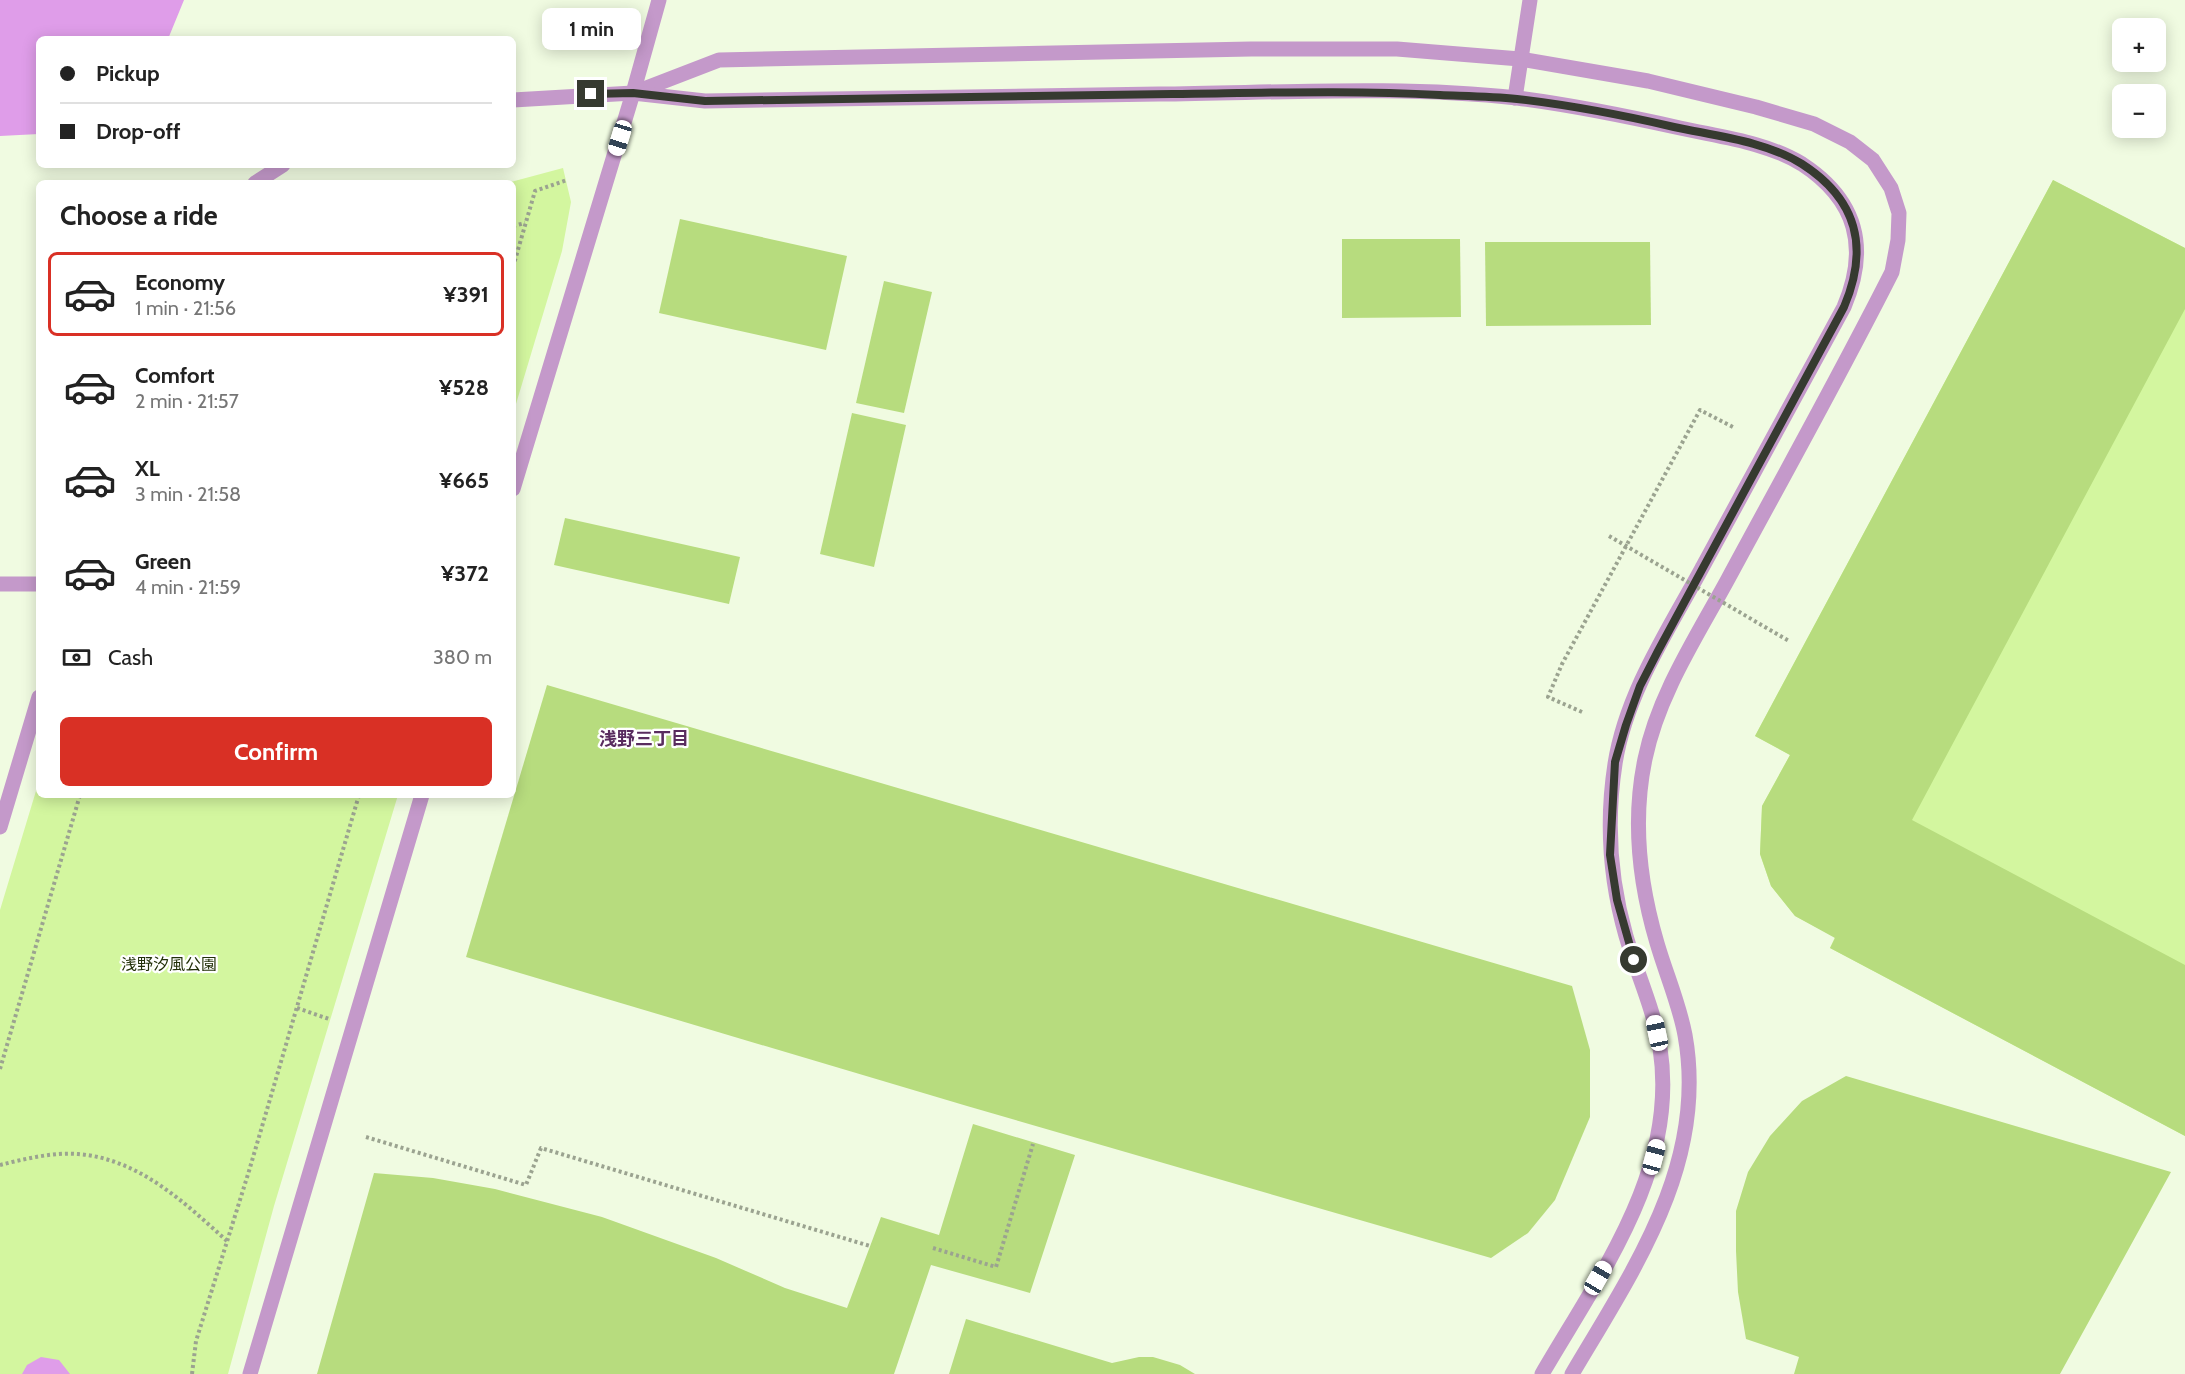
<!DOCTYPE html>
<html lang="en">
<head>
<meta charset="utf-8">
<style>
  body { margin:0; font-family:Cabin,"Noto Sans JP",sans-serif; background:#f2f2f2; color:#222; height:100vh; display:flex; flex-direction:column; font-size:22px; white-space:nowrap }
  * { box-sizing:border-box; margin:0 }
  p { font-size:20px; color:#767676 }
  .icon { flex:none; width:33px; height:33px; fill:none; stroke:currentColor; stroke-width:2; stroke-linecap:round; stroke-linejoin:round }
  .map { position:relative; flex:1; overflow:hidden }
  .sheet { position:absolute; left:36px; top:180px; width:480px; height:618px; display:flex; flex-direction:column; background:#fff; border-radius:9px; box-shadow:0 3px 15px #0003 }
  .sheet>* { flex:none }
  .guide { position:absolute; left:36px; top:36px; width:480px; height:132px; border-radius:9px; box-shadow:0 3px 15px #0003; display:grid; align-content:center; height:132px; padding:0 24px; background:#fff }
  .fabs { position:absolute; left:2112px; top:18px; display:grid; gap:12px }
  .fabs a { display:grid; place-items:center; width:54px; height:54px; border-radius:9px; background:#fff; box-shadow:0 3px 15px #0003; font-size:30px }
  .end { position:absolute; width:27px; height:27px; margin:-14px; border:8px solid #363a30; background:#fff; box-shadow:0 0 0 3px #fff }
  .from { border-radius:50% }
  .bubble { position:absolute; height:42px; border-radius:9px; background:#fff; box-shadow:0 3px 15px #0003; font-size:20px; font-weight:800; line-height:42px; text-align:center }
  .car { position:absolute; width:18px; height:36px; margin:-18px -9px; border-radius:8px; box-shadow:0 0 4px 2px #0007; background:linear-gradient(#fff 24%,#345 0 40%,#fff 0 76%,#345 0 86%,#fff 0) }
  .guide b { display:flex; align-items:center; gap:21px; height:57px; font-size:22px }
  .guide b+b { border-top:2px solid #e0e0e0 }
  .guide i { width:15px; height:15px; background:#222 }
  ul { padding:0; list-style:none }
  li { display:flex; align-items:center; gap:18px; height:84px; margin:0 12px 9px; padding:0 12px; border:3px solid transparent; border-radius:9px }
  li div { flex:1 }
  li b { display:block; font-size:22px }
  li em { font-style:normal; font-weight:800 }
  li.active { border-color:#d93025 }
  li>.icon { width:54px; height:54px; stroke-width:1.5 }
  h2 { padding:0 24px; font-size:27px; line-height:72px }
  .pay { display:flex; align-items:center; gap:15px; height:66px; padding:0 24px; font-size:22px }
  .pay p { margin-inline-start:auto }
  .button { display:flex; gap:12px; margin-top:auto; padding:12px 24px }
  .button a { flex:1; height:69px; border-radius:9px; background:#d93025; color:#fff; font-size:24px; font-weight:800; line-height:69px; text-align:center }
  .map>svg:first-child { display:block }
</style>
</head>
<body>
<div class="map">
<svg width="2185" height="1374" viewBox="0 0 2185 1374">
  <rect width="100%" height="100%" fill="#f0fbe1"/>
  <g fill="#d3f69f">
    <polygon points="563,168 571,202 562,251 513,414 513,183 507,183"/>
    <polygon points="2053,180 2185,248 2185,1136 1830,948 1835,937 1795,916 1771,886 1760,854 1762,806 1790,755 1755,736"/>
    <polygon points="39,781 39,795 398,795 274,1206 228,1374 0,1374 0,910"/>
  </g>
  <g fill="#df9de9">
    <polygon points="0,0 184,0 168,39 39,39 39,134 0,136"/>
    <polygon points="41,1357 59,1360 70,1374 22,1374 27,1365"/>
  </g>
  <g fill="#b7dc7e">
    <polygon points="2053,180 2185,248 2185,309 1912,820 2185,965 2185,1136 1830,948 1835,938 1795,916 1771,886 1760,854 1762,806 1790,755 1755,736"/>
    <polygon points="680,219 847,256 826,350 659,313"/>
    <polygon points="1342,239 1460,239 1461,317 1342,318"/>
    <polygon points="1485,242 1650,242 1651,325 1486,326"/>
    <polygon points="884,281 932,292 904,413 856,403"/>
    <polygon points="852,413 906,425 874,567 820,554"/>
    <polygon points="565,518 740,557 729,604 554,565"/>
    <polygon points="547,685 1572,986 1590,1050 1590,1117 1555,1200 1528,1233 1491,1258 967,1106 466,957"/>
    <polygon points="1846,1076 2171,1172 2060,1374 1794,1374 1799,1357 1746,1339 1738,1292 1736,1251 1736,1211 1748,1172 1770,1136 1802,1101"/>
    <polygon points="973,1124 1075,1155 1030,1293 931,1265 894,1374 317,1374 374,1173 433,1178 495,1189 602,1217 716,1258 785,1288 847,1308 881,1217 939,1235"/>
    <polygon points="966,1319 1112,1363 1139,1357 1153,1357 1180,1365 1195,1374 949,1374"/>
  </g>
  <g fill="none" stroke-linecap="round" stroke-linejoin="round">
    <g stroke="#9ba390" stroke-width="4" stroke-dasharray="3 3" stroke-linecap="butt">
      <polyline points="513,226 525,223"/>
      <polyline points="513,267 535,191 567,180"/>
      <polyline points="1582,712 1548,697 1562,664 1700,410 1733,427"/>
      <polyline points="297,1008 329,1019"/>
      <polyline points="0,1069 80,795"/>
      <polyline points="366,1137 526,1185 541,1148 870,1246"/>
      <path d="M0 1165C24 1159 53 1152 78 1154 139 1159 184 1202 227 1241"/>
      <polyline points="933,1248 996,1267 1033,1144"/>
      <polyline points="192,1374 196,1341 249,1171 359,795"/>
    </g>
    <g stroke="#c499ca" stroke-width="15">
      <path d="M636 92 719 60 1251 49H1397L1520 59 1648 81 1756 107 1814 124 1850 142 1873 160 1891 188 1899 213 1898 240 1892 272C1840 375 1783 477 1728 579 1697 636 1658 695 1645 759 1632 821 1639 882 1657 943 1666 974 1679 1003 1685 1035 1708 1163 1634 1269 1572 1374"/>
      <polyline points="1515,98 1530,0"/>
      <path d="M513 100 633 93 705 101C857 99 1008 96 1159 94 1274 93 1402 85 1517 98 1572 105 1626 116 1680 128 1720 137 1766 142 1802 164 1857 200 1869 248 1844 307 1796 394 1749 481 1702 568 1669 629 1626 693 1615 764 1606 822 1610 880 1626 936 1637 974 1654 1009 1660 1048 1679 1170 1600 1274 1542 1374"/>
      <polyline points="255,183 283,165"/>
      <polyline points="513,489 633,93 659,0"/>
      <polyline points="0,584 39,584"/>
      <polyline points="0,827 39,697"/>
      <polyline points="250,1374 422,795"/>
    </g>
    <polyline stroke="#9ba390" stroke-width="4" stroke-dasharray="3 3" stroke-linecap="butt" points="1609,536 1789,641"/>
  </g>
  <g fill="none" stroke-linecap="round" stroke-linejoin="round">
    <path stroke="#363a30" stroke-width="8" d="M591 94 633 93 705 101C861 99 1016 96 1172 94 1261 93 1351 90 1440 95 1465 96 1491 96 1517 99 1569 105 1622 115 1674 127 1716 136 1765 141 1802 164 1858 200 1869 248 1844 307L1658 651 1640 686 1626 725 1615 762 1610 855 1617 900 1634 960"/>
  </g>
  <g text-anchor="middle" stroke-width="4.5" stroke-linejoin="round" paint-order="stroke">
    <g font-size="16" fill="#223008" stroke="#fff">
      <text x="169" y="970">浅野汐風公園</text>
    </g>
    <g font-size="18" font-weight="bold" fill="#592c5f" stroke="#fff">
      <text x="644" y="745">浅野三丁目</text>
    </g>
  </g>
</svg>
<div class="fabs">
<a>+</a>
<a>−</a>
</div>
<i class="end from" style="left:1634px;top:960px"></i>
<i class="end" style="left:591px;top:94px"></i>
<div class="bubble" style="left:542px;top:8px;width:99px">1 min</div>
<i class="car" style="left:620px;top:138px;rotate:197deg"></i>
<i class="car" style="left:1657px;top:1033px;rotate:348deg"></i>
<i class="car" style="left:1654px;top:1157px;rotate:15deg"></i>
<i class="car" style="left:1598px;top:1278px;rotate:30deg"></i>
<div class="guide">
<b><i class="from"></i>Pickup</b>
<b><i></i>Drop-off</b>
</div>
<section class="sheet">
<h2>Choose a ride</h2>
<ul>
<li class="active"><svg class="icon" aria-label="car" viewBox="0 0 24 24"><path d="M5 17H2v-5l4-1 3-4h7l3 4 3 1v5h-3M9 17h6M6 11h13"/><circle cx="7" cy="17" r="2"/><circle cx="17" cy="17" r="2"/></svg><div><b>Economy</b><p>1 min · 21:56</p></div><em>¥391</em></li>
<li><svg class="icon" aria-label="car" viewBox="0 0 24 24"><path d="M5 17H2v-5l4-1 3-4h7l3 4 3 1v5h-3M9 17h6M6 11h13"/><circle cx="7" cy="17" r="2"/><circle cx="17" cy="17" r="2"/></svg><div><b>Comfort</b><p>2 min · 21:57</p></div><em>¥528</em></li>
<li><svg class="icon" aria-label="car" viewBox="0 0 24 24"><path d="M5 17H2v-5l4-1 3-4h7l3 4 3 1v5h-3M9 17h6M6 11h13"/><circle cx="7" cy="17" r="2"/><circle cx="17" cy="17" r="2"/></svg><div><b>XL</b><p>3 min · 21:58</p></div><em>¥665</em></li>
<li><svg class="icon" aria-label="car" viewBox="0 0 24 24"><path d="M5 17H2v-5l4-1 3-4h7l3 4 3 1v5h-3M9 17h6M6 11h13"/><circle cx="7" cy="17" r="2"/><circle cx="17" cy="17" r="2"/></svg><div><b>Green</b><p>4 min · 21:59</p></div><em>¥372</em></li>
</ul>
<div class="pay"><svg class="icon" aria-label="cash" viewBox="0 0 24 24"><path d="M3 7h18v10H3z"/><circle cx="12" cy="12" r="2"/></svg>Cash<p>380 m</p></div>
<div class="button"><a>Confirm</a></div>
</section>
</div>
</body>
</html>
